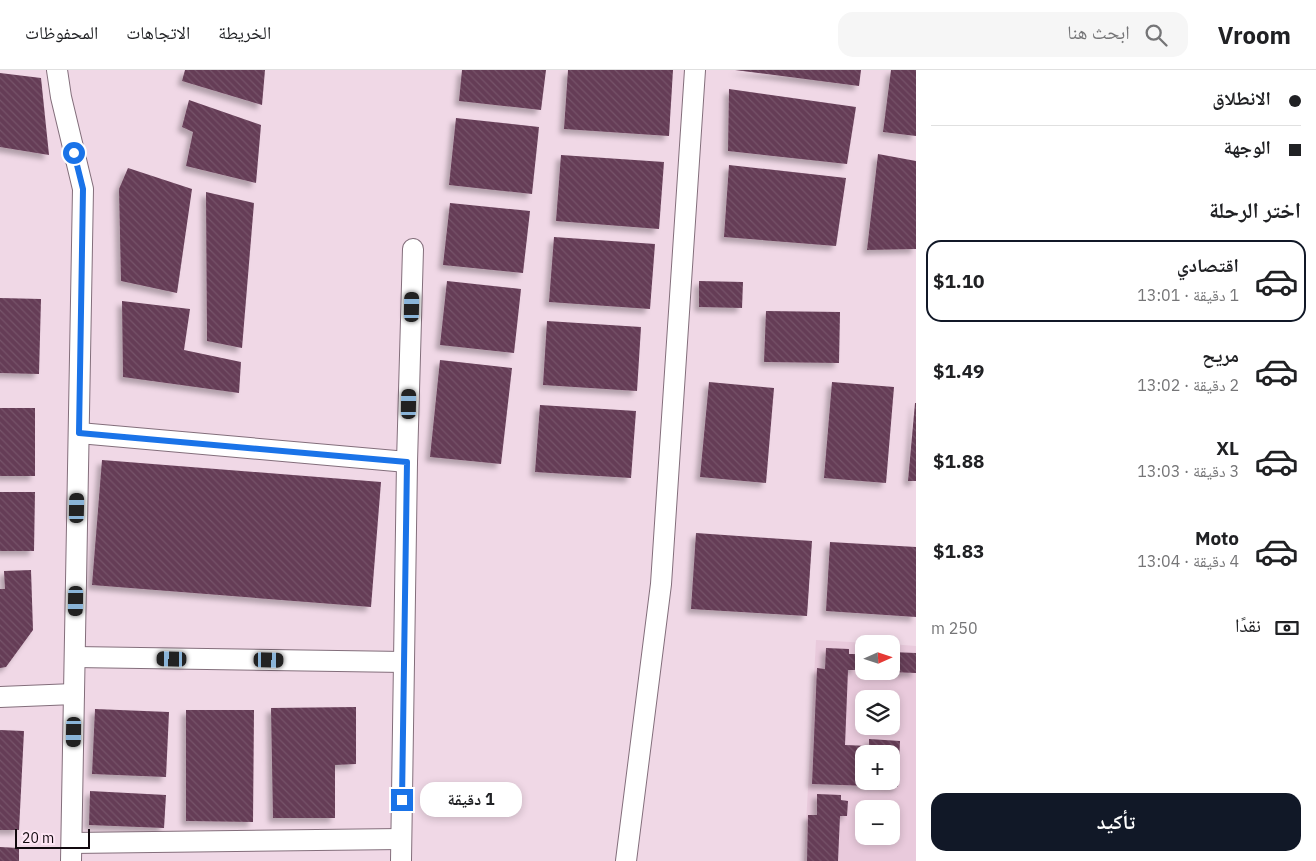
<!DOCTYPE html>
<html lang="ar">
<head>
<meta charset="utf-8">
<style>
  body { margin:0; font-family:"IBM Plex Sans","Noto Naskh Arabic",sans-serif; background:#f6f6f6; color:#202124; direction:rtl; height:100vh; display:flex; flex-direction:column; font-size:19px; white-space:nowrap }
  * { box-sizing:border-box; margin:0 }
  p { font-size:16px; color:#757577 }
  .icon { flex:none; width:28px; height:28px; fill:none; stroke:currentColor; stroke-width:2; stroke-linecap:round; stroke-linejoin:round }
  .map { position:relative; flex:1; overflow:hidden; direction:ltr }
  .details { display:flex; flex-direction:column; background:#fff; width:400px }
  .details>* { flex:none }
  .guide { display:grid; align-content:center; height:110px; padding:0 15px; background:#fff }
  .needle { width:32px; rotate:87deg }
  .buttons { position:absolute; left:855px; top:565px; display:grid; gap:10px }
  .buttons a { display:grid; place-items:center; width:45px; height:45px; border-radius:10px; background:#fff; box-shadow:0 2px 8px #0003; font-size:25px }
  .scale { position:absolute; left:15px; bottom:12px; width:75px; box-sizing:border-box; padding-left:5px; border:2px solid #11090e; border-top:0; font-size:14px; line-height:18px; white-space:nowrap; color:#11090e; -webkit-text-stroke:4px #fde5f3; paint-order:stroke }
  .end { position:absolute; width:22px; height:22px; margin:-11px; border:6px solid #1a73e8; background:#fff; box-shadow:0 0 0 2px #fff }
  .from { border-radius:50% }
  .bubble { position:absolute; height:35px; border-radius:15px; background:#fff; box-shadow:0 2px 8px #0003; font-size:16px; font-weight:700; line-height:35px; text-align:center; direction:rtl }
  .car { position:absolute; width:15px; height:30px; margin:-15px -8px; border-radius:6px; box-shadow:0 0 4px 1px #0007; background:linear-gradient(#222 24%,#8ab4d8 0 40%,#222 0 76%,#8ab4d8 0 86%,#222 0) }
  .guide b { display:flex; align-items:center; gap:18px; height:48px; font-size:19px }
  .guide b+b { border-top:1px solid #e0e0e0 }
  .guide i { width:12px; height:12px; background:#202124 }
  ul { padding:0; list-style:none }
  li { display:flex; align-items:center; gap:15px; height:82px; margin:0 10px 8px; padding:0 5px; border:2px solid transparent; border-radius:15px }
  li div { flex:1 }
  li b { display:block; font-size:19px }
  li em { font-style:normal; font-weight:700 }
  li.on { border-color:#111827 }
  li>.icon { width:45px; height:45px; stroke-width:1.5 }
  h2 { padding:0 15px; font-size:22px; line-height:60px }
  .pay { display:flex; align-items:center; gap:12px; height:55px; padding:0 15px; font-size:19px }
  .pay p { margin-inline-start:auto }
  .primary-button { display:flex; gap:10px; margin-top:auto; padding:10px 15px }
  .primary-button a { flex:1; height:58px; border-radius:15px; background:#111827; color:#fff; font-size:20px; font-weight:700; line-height:58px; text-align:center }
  header { display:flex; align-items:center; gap:30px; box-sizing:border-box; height:70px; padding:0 25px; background:#fff; border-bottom:1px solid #e0e0e0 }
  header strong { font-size:24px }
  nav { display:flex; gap:28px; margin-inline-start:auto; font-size:18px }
  .search { width:350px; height:45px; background:#f6f6f6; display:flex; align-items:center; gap:12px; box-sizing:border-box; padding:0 18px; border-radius:15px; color:#757577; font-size:19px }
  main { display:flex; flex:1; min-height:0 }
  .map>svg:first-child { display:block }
</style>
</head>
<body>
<header>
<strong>Vroom</strong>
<div class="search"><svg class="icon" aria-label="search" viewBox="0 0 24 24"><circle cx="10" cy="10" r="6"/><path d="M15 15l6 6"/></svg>ابحث هنا</div>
<nav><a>الخريطة</a><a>الاتجاهات</a><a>المحفوظات</a></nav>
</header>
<main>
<section class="details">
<div class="guide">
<b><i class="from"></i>الانطلاق</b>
<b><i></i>الوجهة</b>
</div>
<h2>اختر الرحلة</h2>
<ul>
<li class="on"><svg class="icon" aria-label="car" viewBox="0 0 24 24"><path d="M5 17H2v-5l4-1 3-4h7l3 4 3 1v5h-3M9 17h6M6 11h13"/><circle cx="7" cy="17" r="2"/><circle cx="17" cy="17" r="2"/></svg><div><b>اقتصادي</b><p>1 دقيقة · 13:01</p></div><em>$1.10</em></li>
<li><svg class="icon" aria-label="car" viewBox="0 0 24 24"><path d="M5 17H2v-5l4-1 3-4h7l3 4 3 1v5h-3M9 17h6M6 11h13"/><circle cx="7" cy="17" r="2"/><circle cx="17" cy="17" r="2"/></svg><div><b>مريح</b><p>2 دقيقة · 13:02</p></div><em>$1.49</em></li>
<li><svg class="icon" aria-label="car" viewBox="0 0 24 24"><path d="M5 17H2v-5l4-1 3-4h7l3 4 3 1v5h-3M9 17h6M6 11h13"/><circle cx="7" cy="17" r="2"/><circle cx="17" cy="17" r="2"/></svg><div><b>XL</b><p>3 دقيقة · 13:03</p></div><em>$1.88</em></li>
<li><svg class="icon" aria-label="car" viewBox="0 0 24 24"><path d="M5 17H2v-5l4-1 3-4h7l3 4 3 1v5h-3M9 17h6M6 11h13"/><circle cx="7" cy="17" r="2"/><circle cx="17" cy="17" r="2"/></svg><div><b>Moto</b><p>4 دقيقة · 13:04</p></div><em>$1.83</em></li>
</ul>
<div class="pay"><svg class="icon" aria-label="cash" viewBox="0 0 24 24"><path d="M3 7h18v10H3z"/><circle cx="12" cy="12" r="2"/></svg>نقدًا<p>250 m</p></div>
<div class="primary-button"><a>تأكيد</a></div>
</section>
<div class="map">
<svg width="916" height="791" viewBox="0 0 916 791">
  <defs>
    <pattern id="building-back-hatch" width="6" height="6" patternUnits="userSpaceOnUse" patternTransform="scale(1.25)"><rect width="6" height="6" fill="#653c56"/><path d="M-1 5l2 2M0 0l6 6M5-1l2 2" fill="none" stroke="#765469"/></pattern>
    <filter id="shadow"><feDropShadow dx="-4.5" dy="4.5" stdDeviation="2.5" flood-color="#0004"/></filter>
  </defs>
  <rect width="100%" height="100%" fill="#f0d8e6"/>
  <path fill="#e9cadc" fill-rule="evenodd" d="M816 570 884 574H864V601H891V574L916 576V791H804ZM864 629H891V656H864ZM864 684H891V711H864ZM864 739H891V766H864Z"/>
  <g fill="url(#building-back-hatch)" fill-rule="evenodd" filter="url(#shadow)">
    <polygon points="185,0 265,0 262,35 182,11"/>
    <polygon points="462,0 546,0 541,40 459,31"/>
    <polygon points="568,0 673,0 669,66 564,59"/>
    <polygon points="735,0 861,0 859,16"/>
    <polygon points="891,0 916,0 916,66 883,62"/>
    <polygon points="0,3 41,8 49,85 0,77"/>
    <polygon points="729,19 856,37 847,94 728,81"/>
    <polygon points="189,30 261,55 256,113 186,96 193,62 182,57"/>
    <polygon points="456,48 539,57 532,124 449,115"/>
    <polygon points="878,84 916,91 916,179 867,180"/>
    <polygon points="561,85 664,92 659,159 556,151"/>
    <polygon points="729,95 846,108 836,176 724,167"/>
    <polygon points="128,98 192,119 177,223 121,211 119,119"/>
    <polygon points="206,122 254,133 242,278 207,271"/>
    <polygon points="450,133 530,141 523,203 443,195"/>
    <polygon points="554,167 655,174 650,239 549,232"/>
    <polygon points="447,211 521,219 514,283 440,275"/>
    <polygon points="699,211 743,212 742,238 699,237"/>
    <polygon points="0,228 41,229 39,304 0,303"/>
    <polygon points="122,231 190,239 184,280 241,292 239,323 123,307"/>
    <polygon points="766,241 840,242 839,293 764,292"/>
    <polygon points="547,251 641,257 637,321 543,315"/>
    <polygon points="440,290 512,298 501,394 430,387"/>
    <polygon points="709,312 774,318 766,413 700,407"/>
    <polygon points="832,312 894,317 886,413 824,408"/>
    <polygon points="915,333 916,333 916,411 908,411"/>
    <polygon points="540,335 636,341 631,408 535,402"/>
    <rect x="0" y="338" width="35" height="68"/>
    <polygon points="102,390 381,412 371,537 92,515"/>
    <polygon points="0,422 35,422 34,481 0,481"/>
    <polygon points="696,463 812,471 807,546 691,539"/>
    <polygon points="830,472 916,477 916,547 826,541"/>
    <polygon points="31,500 33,560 6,597 0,598 0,519 5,519 4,501"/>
    <path d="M826 578 849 579V584H856V600H848L845 675 869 676V669L900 671 898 717 812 714 817 598 825 599ZM864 684H891V711H864Z"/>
    <polygon points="891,582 916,583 916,603 891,602"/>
    <polygon points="356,637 356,694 335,695 335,748 273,748 271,638"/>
    <polygon points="95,639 169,642 166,707 92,704"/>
    <polygon points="186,640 254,640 253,752 186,751"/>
    <polygon points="0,660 24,661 19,760 0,760"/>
    <polygon points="90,721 166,725 164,758 89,755"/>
    <polygon points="817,724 841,725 841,730 848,731 847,746 840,746 838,791 807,791 808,745 817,745"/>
    <polygon points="0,777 19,778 19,791 0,791"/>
  </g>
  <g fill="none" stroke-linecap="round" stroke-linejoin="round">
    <defs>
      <g id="minor">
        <polyline points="57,0 61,27 83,119 71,791"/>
        <polyline points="79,363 407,392"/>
        <polyline points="75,587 404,592"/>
        <polyline points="0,627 74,624"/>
        <polyline points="72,773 401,769"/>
        <polyline points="401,791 407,392 413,179"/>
        <polyline points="626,791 661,514 695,0"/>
      </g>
    </defs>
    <use href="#minor" stroke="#836e7b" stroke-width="22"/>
    <use href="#minor" stroke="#fff" stroke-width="20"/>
  </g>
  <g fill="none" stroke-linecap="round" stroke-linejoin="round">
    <polyline stroke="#1a73e8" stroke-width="6" points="74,83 83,119 79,363 407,392 402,730"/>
  </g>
</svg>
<div class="buttons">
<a><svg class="needle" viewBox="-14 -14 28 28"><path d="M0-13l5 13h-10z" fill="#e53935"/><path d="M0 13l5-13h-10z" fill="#757577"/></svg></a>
<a><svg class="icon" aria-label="layers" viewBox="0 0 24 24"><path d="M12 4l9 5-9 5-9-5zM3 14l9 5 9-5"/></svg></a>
<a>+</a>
<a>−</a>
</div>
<div class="scale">20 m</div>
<i class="end from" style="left:74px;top:83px"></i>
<i class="end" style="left:402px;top:730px"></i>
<div class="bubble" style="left:420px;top:712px;width:102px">1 دقيقة</div>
<i class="car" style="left:412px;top:237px;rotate:1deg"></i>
<i class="car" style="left:409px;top:334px;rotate:1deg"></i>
<i class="car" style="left:77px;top:438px;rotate:1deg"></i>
<i class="car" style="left:76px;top:531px;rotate:181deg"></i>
<i class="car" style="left:172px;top:589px;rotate:271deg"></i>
<i class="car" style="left:269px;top:590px;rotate:91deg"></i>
<i class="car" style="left:74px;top:662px;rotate:181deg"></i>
</div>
</main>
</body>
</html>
